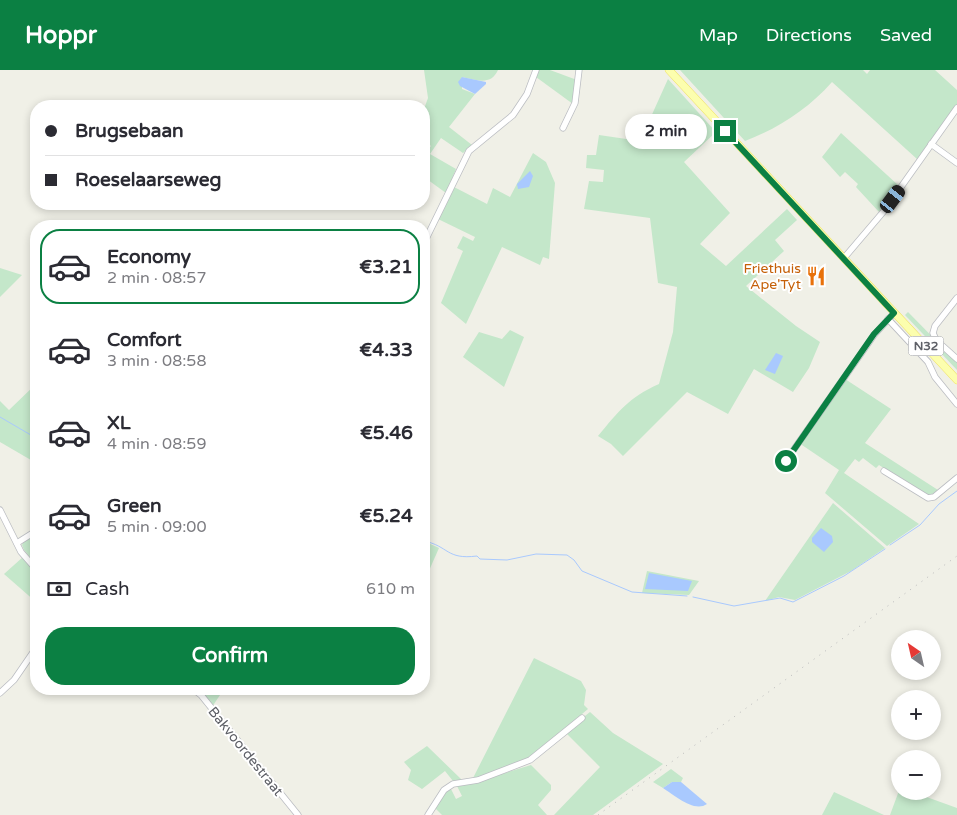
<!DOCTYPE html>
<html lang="en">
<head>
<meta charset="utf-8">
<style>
  body { margin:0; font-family:"Varela Round",sans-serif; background:#f7f7f7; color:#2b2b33; height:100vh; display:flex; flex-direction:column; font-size:19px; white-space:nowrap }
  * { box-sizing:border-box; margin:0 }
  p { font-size:16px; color:#7c7c81 }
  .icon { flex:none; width:28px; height:28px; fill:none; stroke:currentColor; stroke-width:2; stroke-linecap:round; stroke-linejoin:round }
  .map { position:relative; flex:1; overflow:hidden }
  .panel { position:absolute; left:30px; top:150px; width:400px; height:475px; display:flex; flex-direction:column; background:#fff; border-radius:20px; box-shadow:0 2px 8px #0003 }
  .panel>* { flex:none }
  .hud { position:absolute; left:30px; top:30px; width:400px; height:110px; border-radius:20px; box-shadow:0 2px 8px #0003; display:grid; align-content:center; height:110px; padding:0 15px; background:#fff }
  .needle { width:32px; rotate:326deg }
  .buttons { position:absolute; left:891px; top:560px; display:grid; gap:10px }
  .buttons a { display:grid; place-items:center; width:50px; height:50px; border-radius:50%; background:#fff; box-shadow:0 2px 8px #0003; font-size:25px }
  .end { position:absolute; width:22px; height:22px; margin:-11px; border:6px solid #0b8043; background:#fff; box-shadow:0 0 0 2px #fff }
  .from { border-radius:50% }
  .bubble { position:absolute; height:35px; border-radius:18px; background:#fff; box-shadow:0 2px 8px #0003; font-size:16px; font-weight:800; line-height:35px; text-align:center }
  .car { position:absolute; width:15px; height:30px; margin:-15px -8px; border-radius:6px; box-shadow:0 0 4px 1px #0007; background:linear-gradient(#222 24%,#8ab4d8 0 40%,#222 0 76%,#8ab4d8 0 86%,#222 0) }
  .hud b { display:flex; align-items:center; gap:18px; height:48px; font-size:19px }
  .hud b+b { border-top:1px solid #e1e1e2 }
  .hud i { width:12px; height:12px; background:#2b2b33 }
  ul { padding:9px 0 0; list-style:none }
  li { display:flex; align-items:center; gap:15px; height:75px; margin:0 10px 8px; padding:0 5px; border:2px solid transparent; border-radius:20px }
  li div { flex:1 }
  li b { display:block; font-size:19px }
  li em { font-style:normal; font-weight:800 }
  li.current { border-color:#0b8043 }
  li>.icon { width:45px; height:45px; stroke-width:1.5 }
  .pay { display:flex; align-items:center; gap:12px; height:55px; padding:0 15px; font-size:19px }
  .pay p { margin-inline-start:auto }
  .primary-button { display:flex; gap:10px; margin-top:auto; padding:10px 15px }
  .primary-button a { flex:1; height:58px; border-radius:20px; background:#0b8043; color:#fff; font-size:20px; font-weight:800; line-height:58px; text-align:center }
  header { display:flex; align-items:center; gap:30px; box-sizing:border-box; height:70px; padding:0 25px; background:#0b8043; color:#fff }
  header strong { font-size:24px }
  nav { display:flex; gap:28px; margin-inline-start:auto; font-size:18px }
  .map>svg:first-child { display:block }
</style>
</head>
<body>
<header>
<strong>Hoppr</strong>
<nav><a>Map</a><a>Directions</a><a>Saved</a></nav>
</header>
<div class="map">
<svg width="957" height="745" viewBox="0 0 957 745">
  <rect width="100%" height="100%" fill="#f0f0e7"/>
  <g fill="#c4e7ca">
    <path d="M424 0H498C491 16 476 10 462 7V19L475 24 449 57 472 75 463 83 441 68 430 84 456 99 446 123 424 107V84L431 76 424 69V39L428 28Z"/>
    <polygon points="538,0 550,0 577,10 573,34 536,7"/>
    <path d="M680 0H863L867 4 870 0H935L957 20V35L917 89 832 12C808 39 779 58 745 71Z"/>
    <path d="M668 9 716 62 684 92 730 143 700 174 726 196 787 139 797 150 775 170 784 181 746 216 796 256 820 272 809 298 793 322 754 299 728 344 687 322 623 386 611 374 598 366C619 341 628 328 659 314L673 262 677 217 658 213 650 148 584 139 589 111 603 112 604 100 586 98 587 85H596L599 65 640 71Z"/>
    <polygon points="841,63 898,115 879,142 856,117 858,114 845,102 840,107 822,87"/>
    <polygon points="533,83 546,92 555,113 549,189 543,187 540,195 502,177 466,254 441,233 463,181 457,178 463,166 473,171 475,167 438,149 454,117 487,134 493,118 510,127"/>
    <polygon points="0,198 22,205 0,227"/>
    <polygon points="908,242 957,292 957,300 905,245"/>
    <polygon points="510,260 524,267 504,317 463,287 479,262 502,269"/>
    <polygon points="845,309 891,339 865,373 938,420 928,427 879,395 876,398 863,388 859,392 855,389 844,403 919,454 887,476 825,423 839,400 799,373"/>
    <polygon points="36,314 36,393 0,372 0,331 9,340"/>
    <polygon points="833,433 885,478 851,501 795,530 779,527 765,531"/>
    <polygon points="36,463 36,494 24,480 22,475 25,469"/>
    <polygon points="424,471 439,478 424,512"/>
    <polygon points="23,487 36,501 36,532 4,504"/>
    <polygon points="647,501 699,511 689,525 642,523"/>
    <polygon points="534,588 581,611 586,620 584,635 588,639 529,688 472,710"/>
    <polygon points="198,619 224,619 212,637"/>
    <polygon points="590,642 613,663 663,694 593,745 554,745 600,697 565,662"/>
    <polygon points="427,676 462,710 453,711 445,701 422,719 408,710 411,700 404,692"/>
    <polygon points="531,695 551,715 551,720 538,735 547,745 442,745 434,737 450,717 456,729 462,726 456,714 475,712"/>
    <polygon points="671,699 683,708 681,712 672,712 663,718 653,712"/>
    <polygon points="900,718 900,721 910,721 957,738 957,745 890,745"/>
    <polygon points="834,722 884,745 822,745"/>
  </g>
  <g fill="#a9c9fe">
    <polygon points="462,7 486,12 486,14 475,24 460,16 458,12"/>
    <polygon points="530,101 533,106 529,117 518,119 517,114"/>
    <polygon points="776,283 783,286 775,304 765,300"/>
    <polygon points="821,458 832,466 833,472 824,482 812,472 812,468"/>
    <polygon points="649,503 692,511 688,521 645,519"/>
    <path d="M672 712H681L707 734C694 743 674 725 663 718Z"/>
  </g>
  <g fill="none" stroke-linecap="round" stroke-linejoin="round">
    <g stroke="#a9c9fe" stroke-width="1">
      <polyline points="0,347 36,368"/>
      <path d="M424 471C449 476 446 490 477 486L480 489 507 490 536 484 567 485 574 490 582 501 632 522 687 526"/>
      <polyline points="890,475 920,455 939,434 957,421"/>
      <polyline points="693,527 734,536 780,528 793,532 844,506 885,479"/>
    </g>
    <defs>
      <g id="minor">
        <polyline points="563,58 575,33 579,0"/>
        <polyline points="931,74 957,93"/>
        <polyline points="424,173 469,81 513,45 527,24 536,0"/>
        <polyline points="844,188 884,141 957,38"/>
        <polyline points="957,228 935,256 933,263 936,270 957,289"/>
        <polyline points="888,249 928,292 935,307 957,334"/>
        <polyline points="791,397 786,391 790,385 874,265 894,243"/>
        <polyline points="884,401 928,428 934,427 957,408"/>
        <polyline points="0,440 21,482 36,499"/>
        <polyline points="17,473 36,461"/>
        <polyline points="193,619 201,625 298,745"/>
        <polyline points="0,623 14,610 36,578"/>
        <polyline points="428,745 444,720 453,714 478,710 530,690 582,648"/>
      </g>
      <polyline id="major" points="669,0 957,310"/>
    </defs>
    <use href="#minor" stroke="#bbbdc2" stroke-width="7"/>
    <use href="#major" stroke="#f0e260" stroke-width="8"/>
    <use href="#minor" stroke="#fff" stroke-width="5.5"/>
    <use href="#major" stroke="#fcfeae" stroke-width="7"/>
    <polyline stroke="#b9b9ba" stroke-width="1" stroke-dasharray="1 6" stroke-linecap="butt" points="598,745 957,486"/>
  </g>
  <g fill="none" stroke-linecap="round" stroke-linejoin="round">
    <polyline stroke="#0b8043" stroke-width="6" points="725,61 894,243 874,264 786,391"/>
  </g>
  <defs>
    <symbol id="restaurant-bare" viewBox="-9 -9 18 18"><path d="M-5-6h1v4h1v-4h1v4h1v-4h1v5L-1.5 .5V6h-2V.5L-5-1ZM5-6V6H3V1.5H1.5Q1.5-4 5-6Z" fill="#e8710a" stroke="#fff" stroke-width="2.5" paint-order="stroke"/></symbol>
  </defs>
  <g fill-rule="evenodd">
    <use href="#restaurant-bare" x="802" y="192" width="28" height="28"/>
  </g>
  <g text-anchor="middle" stroke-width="4" stroke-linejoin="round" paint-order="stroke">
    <rect fill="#fff" stroke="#8e9095" stroke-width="1" x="908.5" y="266.5" width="35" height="19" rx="4"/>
    <g font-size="12" font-weight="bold" fill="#5e6067">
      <text x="926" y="280">N32</text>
    </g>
    <g font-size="14" fill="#c56008" stroke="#fff" text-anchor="end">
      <text x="801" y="203">Friethuis<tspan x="801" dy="16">Ape'Tyt</tspan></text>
    </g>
    <g font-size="14" fill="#5e6067" stroke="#fff">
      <text transform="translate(246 681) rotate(51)" y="5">Bakvoordestraat</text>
    </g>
  </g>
</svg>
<div class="buttons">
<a><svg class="needle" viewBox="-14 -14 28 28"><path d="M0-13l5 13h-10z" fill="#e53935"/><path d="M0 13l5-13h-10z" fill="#7c7c81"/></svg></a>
<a>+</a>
<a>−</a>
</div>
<i class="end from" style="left:786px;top:391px"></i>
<i class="end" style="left:725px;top:61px"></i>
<div class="bubble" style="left:625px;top:44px;width:82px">2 min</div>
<i class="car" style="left:893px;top:129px;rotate:37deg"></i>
<div class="hud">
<b><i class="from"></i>Brugsebaan</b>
<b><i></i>Roeselaarseweg</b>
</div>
<section class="panel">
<ul>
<li class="current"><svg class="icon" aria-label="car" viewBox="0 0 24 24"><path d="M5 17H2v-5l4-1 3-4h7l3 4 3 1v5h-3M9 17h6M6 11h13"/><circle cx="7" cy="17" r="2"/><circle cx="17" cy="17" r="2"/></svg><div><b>Economy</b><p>2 min · 08:57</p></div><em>€3.21</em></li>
<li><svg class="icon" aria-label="car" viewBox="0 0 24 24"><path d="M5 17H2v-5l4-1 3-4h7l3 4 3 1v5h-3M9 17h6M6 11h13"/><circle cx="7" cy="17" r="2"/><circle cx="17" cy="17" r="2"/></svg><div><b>Comfort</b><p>3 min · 08:58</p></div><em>€4.33</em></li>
<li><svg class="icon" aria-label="car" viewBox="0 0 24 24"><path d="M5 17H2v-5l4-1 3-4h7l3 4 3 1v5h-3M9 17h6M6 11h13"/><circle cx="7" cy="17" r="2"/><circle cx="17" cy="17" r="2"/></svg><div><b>XL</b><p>4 min · 08:59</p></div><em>€5.46</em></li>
<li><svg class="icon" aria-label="car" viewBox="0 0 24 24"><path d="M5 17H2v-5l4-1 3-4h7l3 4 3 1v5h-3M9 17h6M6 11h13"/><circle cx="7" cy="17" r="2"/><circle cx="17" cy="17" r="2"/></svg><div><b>Green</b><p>5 min · 09:00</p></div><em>€5.24</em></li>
</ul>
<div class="pay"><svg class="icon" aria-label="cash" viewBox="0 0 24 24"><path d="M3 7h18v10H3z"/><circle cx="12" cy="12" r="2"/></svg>Cash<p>610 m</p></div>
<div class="primary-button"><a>Confirm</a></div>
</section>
</div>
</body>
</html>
